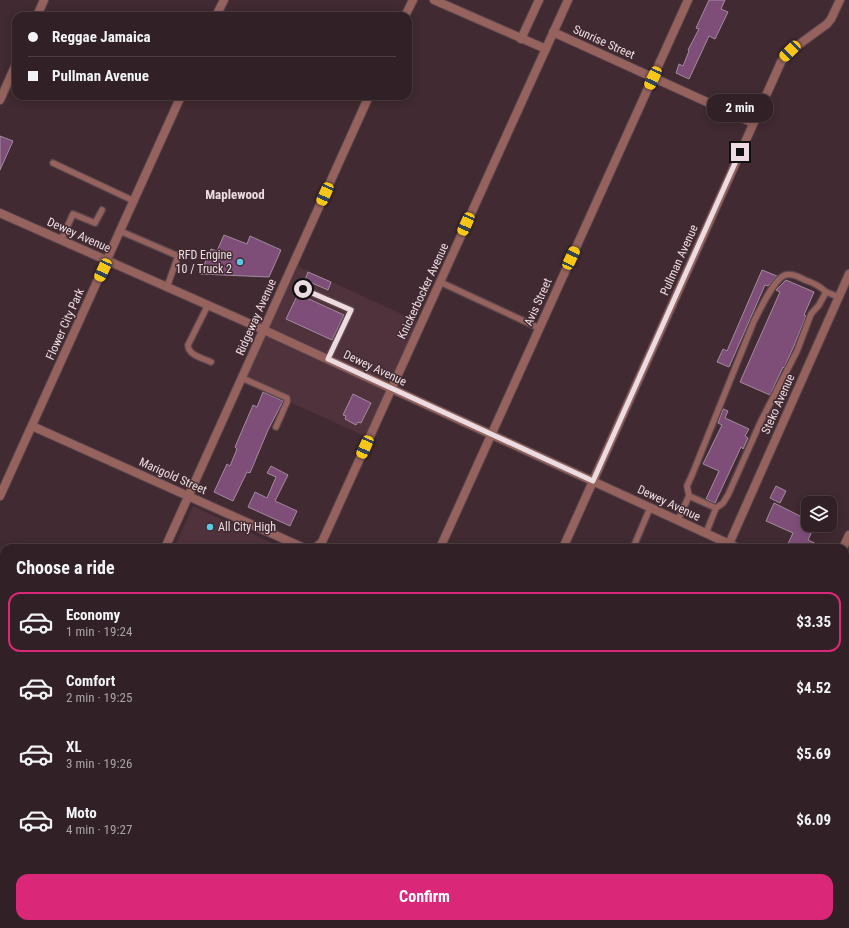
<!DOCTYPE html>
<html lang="en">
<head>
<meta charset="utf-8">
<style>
  body { margin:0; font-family:"Roboto Condensed",sans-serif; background:#3d2d32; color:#f1f3f6; height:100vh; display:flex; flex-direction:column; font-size:15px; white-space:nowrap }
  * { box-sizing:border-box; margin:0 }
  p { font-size:13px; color:#a8a3a7 }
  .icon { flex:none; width:22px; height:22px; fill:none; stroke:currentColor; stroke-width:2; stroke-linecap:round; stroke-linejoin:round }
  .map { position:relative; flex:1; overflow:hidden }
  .panel { position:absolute; left:0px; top:544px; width:849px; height:384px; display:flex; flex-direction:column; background:#312025; border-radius:12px 12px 0 0; box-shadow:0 2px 10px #0003,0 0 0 1px #4c3e42 }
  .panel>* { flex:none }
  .banner { position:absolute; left:12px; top:12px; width:400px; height:88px; border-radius:12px; box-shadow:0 2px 10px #0003,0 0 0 1px #4c3e42; display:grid; align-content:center; height:88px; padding:0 16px; background:#312025 }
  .controls { position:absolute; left:801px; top:496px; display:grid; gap:8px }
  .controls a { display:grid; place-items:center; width:36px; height:36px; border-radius:8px; background:#312025; box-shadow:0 2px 10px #0003,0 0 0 1px #4c3e42; font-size:20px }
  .end { position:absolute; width:18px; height:18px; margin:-9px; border:5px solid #ecdce1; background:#111; box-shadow:0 0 0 2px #111 }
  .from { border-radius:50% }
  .bubble { position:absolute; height:28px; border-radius:12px; background:#312025; box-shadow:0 2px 10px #0003,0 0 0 1px #4c3e42; font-size:13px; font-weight:700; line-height:28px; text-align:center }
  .car { position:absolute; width:12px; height:24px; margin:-12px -6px; border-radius:5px; box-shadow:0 0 3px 1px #0007; background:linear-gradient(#f5c518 24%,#345 0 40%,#f5c518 0 76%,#345 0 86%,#f5c518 0) }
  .banner b { display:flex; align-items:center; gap:14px; height:38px; font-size:15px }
  .banner b+b { border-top:1px solid #4c3e42 }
  .banner i { width:10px; height:10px; background:#f1f3f6 }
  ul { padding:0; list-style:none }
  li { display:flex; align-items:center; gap:12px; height:60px; margin:0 8px 6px; padding:0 8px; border:2px solid transparent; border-radius:12px }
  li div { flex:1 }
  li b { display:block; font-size:15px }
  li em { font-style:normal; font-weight:700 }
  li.on { border-color:#db2777 }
  li>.icon { width:36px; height:36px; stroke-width:1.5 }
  h2 { padding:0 16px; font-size:18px; line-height:48px }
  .action { display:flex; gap:8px; margin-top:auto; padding:8px 16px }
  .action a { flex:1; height:46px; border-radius:12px; background:#db2777; color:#fff; font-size:16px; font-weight:700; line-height:46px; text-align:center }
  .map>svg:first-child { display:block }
</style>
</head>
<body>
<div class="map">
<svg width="849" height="928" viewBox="0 0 849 928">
  <rect width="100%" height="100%" fill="#412a31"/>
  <g fill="#50323c">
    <polygon points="293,264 421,323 369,438 241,380"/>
    <polygon points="193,506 282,548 174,548"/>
    <polygon points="847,621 849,621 849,802 845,811 845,624"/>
    <polygon points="849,812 849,928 843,928 842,924 845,924 845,821"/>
    <polygon points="103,924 262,924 260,928 101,928"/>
    <polygon points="662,924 792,924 791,928 670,928"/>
  </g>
  <g fill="#7e4e79" stroke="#a18c9e">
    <polygon points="709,0 725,0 721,9 728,12 715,39 709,36 689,79 676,73 679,64 683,66 689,51 688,50 699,29 696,28"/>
    <polygon points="0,136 13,141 0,170"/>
    <polygon points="224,235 247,244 250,236 281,250 269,277 200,274 211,249 217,251"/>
    <polygon points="762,270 777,276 768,286 765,285 729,367 717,362 723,349 727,351"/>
    <polygon points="308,272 331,282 328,290 305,280"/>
    <polygon points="786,280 814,292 804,315 806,316 793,348 784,368 783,367 770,395 740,382 780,292 776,290"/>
    <polygon points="298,294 344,315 332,340 286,319"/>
    <polygon points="263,392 283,401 268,430 250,473 247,472 233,501 214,492 227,464 230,466 237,449 235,447 253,405 257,407"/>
    <polygon points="353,394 371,403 361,423 358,422 356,425 345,419 346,416 343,415"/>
    <polygon points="723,409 728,411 725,418 749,429 745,436 748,438 743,449 741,447 715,503 706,499 719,471 703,464 722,425 718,423"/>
    <polygon points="271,466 288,475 275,501 297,511 290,526 248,507 255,492 267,498 276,477 267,473"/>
    <polygon points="776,486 786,491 780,503 770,498"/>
    <polygon points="774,503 808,520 808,525 815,525 808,540 825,548 786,548 793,533 766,521"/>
  </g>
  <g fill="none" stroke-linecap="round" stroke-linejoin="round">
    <defs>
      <g id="service">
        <polyline points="53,163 134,201"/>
        <polyline points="120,231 178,256 167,287"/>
        <polyline points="61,240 73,214 95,223 102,210"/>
        <polyline points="440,282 539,328"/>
        <polyline points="303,289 351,310 328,359"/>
        <path d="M208 305 188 345C188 355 202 358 211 362"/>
        <polyline points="242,378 287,398 287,402 276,427"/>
        <polyline points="689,496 716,508"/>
        <path d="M678 520 689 496 687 486 692 475 754 321C760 310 773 280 785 275 792 273 799 277 805 280 814 283 820 286 826 292"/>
        <polyline points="706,533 716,508 723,503 728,495 761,421 797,351 811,314 819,305 826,292 839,297"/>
        <polyline points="633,548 650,508"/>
      </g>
      <g id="minor">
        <polyline points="434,0 546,49"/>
        <polyline points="37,16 44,0"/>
        <polyline points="216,16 224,0"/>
        <polyline points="553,32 753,123"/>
        <polyline points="521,39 539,0"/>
        <polyline points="0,100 16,64"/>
        <polyline points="32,426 304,548"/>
        <polyline points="0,496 181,96"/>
        <polyline points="729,544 849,274"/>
        <polyline points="315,548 322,542 568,0"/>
        <polyline points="440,548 688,0"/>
        <polyline points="563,548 781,62 790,51 827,24 831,19 840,0"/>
        <polyline points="843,548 849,535"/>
        <polyline points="20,924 29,928"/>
        <polyline points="515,924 523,928"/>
        <polyline points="269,928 271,924"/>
        <polyline points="391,928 393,924"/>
        <polyline points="591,928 593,924"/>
      </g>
      <g id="tertiary">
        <polyline points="405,16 413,0"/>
        <polyline points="0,213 264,330 738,548"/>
        <polyline points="165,548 369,96"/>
        <polyline points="845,597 849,599"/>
        <polyline points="0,915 4,906"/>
      </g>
    </defs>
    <use href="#service" stroke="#5c464d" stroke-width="8"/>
    <use href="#minor" stroke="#5c464d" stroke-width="10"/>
    <use href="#tertiary" stroke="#5c464d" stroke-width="10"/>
    <use href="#service" stroke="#95625d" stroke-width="5.5"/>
    <use href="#minor" stroke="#95625d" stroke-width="8"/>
    <use href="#tertiary" stroke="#95625d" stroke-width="8"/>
  </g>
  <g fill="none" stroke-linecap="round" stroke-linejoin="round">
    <polyline stroke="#ecdce1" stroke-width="5" points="303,289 351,310 328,359 593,481 740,152"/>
  </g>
  <g fill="#5ac8e6" stroke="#412a31" stroke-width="1.5">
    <circle cx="240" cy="262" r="4"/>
    <circle cx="210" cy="527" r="4"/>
  </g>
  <g text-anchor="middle" stroke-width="3" stroke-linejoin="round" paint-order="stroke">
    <g font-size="12" fill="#ecdce1" stroke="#412a31">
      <text transform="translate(604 42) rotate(24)" y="4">Sunrise Street</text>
      <text transform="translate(79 235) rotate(24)" y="4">Dewey Avenue</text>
      <text transform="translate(679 260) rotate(-66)" y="4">Pullman Avenue</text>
      <text transform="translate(423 291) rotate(-65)" y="4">Knickerbocker Avenue</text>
      <text transform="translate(538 302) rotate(-66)" y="4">Avis Street</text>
      <text transform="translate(256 317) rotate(-66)" y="4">Ridgeway Avenue</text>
      <text transform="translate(65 324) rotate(-66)" y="4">Flower City Park</text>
      <text transform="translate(375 368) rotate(25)" y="4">Dewey Avenue</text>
      <text transform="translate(778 404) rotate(-66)" y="4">Steko Avenue</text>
      <text transform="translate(173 476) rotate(24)" y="4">Marigold Street</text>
      <text transform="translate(669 503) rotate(25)" y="4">Dewey Avenue</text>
    </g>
    <g font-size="12" fill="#ecdce1" stroke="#412a31" text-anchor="end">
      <text x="232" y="259">RFD Engine<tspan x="232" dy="14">10 / Truck 2</tspan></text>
      <text x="218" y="531" text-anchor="start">All City High</text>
    </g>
    <g font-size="13" font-weight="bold" fill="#ecdce1" stroke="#412a31">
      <text x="235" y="199">Maplewood</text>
    </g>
  </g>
</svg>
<div class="controls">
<a><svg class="icon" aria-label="layers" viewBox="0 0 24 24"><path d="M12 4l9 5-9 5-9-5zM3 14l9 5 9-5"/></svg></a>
</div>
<i class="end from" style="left:303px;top:289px"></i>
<i class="end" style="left:740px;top:152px"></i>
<div class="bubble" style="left:707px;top:94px;width:66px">2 min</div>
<i class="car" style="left:790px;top:51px;rotate:226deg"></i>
<i class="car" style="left:653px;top:78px;rotate:205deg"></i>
<i class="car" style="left:325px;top:194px;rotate:204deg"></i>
<i class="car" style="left:466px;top:224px;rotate:204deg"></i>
<i class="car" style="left:571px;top:258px;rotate:25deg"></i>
<i class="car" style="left:103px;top:270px;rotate:205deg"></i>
<i class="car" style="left:365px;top:447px;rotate:204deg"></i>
<div class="banner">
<b><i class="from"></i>Reggae Jamaica</b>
<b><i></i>Pullman Avenue</b>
</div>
<section class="panel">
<h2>Choose a ride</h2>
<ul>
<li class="on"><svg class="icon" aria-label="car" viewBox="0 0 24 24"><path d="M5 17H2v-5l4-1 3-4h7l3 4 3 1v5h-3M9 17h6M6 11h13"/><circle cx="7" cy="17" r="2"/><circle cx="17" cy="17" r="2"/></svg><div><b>Economy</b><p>1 min · 19:24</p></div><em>$3.35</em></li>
<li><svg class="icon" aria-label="car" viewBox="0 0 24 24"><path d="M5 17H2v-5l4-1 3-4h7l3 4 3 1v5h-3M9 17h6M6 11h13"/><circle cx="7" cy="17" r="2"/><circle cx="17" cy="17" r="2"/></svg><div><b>Comfort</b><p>2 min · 19:25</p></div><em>$4.52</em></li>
<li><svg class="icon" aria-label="car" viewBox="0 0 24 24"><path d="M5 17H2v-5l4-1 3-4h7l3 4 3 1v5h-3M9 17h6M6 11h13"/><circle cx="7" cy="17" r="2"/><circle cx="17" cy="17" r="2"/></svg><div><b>XL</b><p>3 min · 19:26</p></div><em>$5.69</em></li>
<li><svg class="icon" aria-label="car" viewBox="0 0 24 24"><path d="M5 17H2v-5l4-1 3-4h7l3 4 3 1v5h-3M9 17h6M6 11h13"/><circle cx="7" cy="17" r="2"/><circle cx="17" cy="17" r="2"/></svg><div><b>Moto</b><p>4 min · 19:27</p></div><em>$6.09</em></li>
</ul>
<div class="action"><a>Confirm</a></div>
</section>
</div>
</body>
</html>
